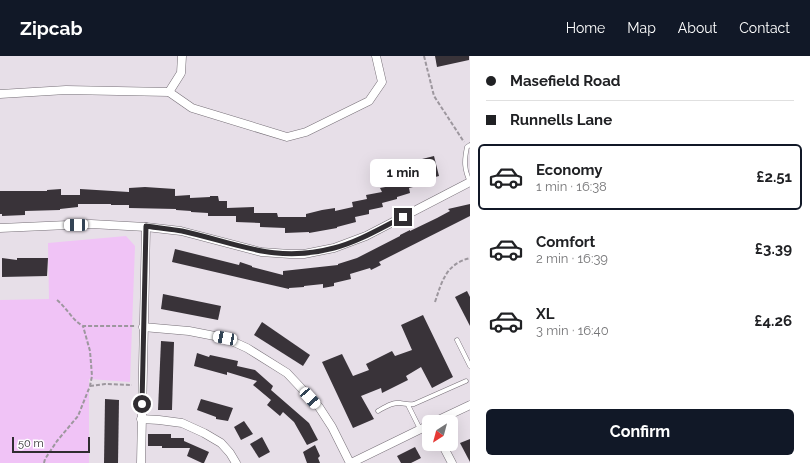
<!DOCTYPE html>
<html lang="en">
<head>
<meta charset="utf-8">
<style>
  body { margin:0; font-family:Raleway,sans-serif; background:#f2f2f2; color:#202124; height:100vh; display:flex; flex-direction:column; font-size:15px; white-space:nowrap }
  * { box-sizing:border-box; margin:0 }
  p { font-size:13px; color:#757577 }
  .icon { flex:none; width:22px; height:22px; fill:none; stroke:currentColor; stroke-width:2; stroke-linecap:round; stroke-linejoin:round }
  .map { position:relative; flex:1; overflow:hidden }
  .side { display:flex; flex-direction:column; background:#fff; width:340px }
  .side>* { flex:none }
  .top-card { display:grid; align-content:center; height:88px; padding:0 16px; background:#fff }
  .needle { width:26px; rotate:216deg }
  .tools { position:absolute; left:422px; top:359px; display:grid; gap:8px }
  .tools a { display:grid; place-items:center; width:36px; height:36px; border-radius:6px; background:#fff; box-shadow:0 4px 16px #0002; font-size:20px }
  .scale { position:absolute; left:12px; bottom:10px; width:78px; box-sizing:border-box; padding-left:4px; border:2px solid #302d31; border-top:0; font-size:11px; line-height:14px; white-space:nowrap; color:#302d31; -webkit-text-stroke:3px #fff; paint-order:stroke }
  .end { position:absolute; width:18px; height:18px; margin:-9px; border:5px solid #302d31; background:#fff; box-shadow:0 0 0 2px #fff }
  .from { border-radius:50% }
  .bubble { position:absolute; height:28px; border-radius:6px; background:#fff; box-shadow:0 4px 16px #0002; font-size:13px; font-weight:700; line-height:28px; text-align:center }
  .car { position:absolute; width:12px; height:24px; margin:-12px -6px; border-radius:5px; box-shadow:0 0 3px 1px #0007; background:linear-gradient(#fff 24%,#345 0 40%,#fff 0 76%,#345 0 86%,#fff 0) }
  .top-card b { display:flex; align-items:center; gap:14px; height:38px; font-size:15px }
  .top-card b+b { border-top:1px solid #e0e0e0 }
  .top-card i { width:10px; height:10px; background:#202124 }
  ul { padding:0; list-style:none }
  li { display:flex; align-items:center; gap:12px; height:66px; margin:0 8px 6px; padding:0 8px; border:2px solid transparent; border-radius:6px }
  li div { flex:1 }
  li b { display:block; font-size:15px }
  li em { font-style:normal; font-weight:700 }
  li.active { border-color:#111827 }
  li>.icon { width:36px; height:36px; stroke-width:1.5 }
  .cta { display:flex; gap:8px; margin-top:auto; padding:8px 16px }
  .cta a { flex:1; height:46px; border-radius:6px; background:#111827; color:#fff; font-size:16px; font-weight:700; line-height:46px; text-align:center }
  header { display:flex; align-items:center; gap:24px; box-sizing:border-box; height:56px; padding:0 20px; background:#111827; color:#fff }
  header strong { font-size:19px }
  nav { display:flex; gap:22px; margin-inline-start:auto; font-size:14px }
  main { display:flex; flex:1; min-height:0 }
  .map>svg:first-child { display:block }
</style>
</head>
<body>
<header>
<strong>Zipcab</strong>
<nav><a>Home</a><a>Map</a><a>About</a><a>Contact</a></nav>
</header>
<main>
<div class="map">
<svg width="470" height="407" viewBox="0 0 470 407">
  <rect width="100%" height="100%" fill="#e7dfe8"/>
  <polygon fill="#f0c3f6" points="126,180 135,190 130,326 89,323 89,407 0,407 0,244 49,243 48,187"/>
  <g fill="#393339">
    <polygon points="435,0 469,0 469,4 437,11"/>
    <polygon points="434,100 439,120 424,124 425,128 409,132 410,137 397,141 397,143 382,147 383,151 369,154 369,158 355,161 356,166 337,171 337,172 309,177 309,176 285,177 285,172 260,171 260,167 236,166 236,160 208,160 208,157 191,156 191,155 176,154 176,153 129,152 129,149 111,149 111,148 78,148 78,151 60,153 60,154 25,155 25,159 2,160 2,158 0,158 0,135 47,135 47,134 61,133 61,139 80,139 80,133 129,136 129,132 145,131 175,133 175,140 190,139 190,142 210,141 210,140 218,140 219,145 227,145 227,152 254,151 254,157 277,157 278,161 306,161 306,158 322,154 335,152 335,155 353,151 352,146 367,143 366,139 382,136 380,132 396,129 394,121 409,116 408,106 423,105 422,103"/>
    <polygon points="470,148 470,160 379,206 381,209 371,214 370,212 350,218 351,223 334,227 334,230 323,232 323,228 304,230 304,231 289,232 289,233 172,206 175,193 239,209 240,206 252,210 252,211 283,219 283,215 338,209 338,208 357,202 400,180 400,179 410,174 410,175 437,162 450,155 448,153"/>
    <polygon points="2,202 17,204 17,202 48,202 47,220 2,221"/>
    <polygon points="467,235 470,241 470,270 455,241"/>
    <polygon points="163,238 221,250 218,264 161,253"/>
    <polygon points="423,259 453,321 432,332 421,311 406,320 408,324 382,337 381,332 361,340 374,363 353,372 322,306 342,298 353,320 369,314 366,308 392,295 395,300 412,294 401,269"/>
    <polygon points="262,266 310,299 303,310 254,279"/>
    <polygon points="161,285 174,286 172,354 158,354"/>
    <polygon points="197,297 209,301 210,299 238,305 237,310 255,314 273,330 271,334 309,367 318,384 307,389 294,366 283,356 280,360 267,349 271,344 253,329 257,325 227,316 227,319 194,310"/>
    <polygon points="105,343 119,344 118,407 104,407"/>
    <polygon points="201,343 233,352 228,365 216,363 216,361 197,354"/>
    <polygon points="244,365 253,378 241,384 234,371"/>
    <polygon points="148,378 171,378 171,382 184,382 184,385 209,396 204,407 202,407 187,400 190,392 162,392 162,390 148,390"/>
    <polygon points="262,381 270,396 259,402 250,388"/>
    <polygon points="470,383 470,406 460,387"/>
    <polygon points="315,389 320,400 318,402 320,407 307,407 303,396"/>
    <polygon points="415,391 421,402 411,407 401,407 397,400"/>
  </g>
  <g fill="none" stroke-linecap="round" stroke-linejoin="round">
    <defs>
      <g id="lane">
        <path d="M470 126C464 113 464 105 467 91L470 89"/>
        <polyline points="457,284 470,310"/>
        <polyline points="408,349 420,373"/>
        <path d="M378 355C385 351 392 346 400 347 406 348 409 349 414 348L466 325"/>
      </g>
      <g id="street">
        <polyline points="169,36 181,17 182,0"/>
        <polyline points="0,38 66,34 169,36 192,52 287,81 306,76 369,45 382,26 376,0"/>
        <polyline points="0,172 91,168 146,171 181,175 261,196 290,198 304,198 334,192 366,180 470,126"/>
        <polyline points="143,271 189,275 225,282 247,292 287,317 319,351 332,371 350,407"/>
        <polyline points="141,363 159,364 182,367 204,377 221,387 230,397 236,407"/>
        <polyline points="434,366 470,349"/>
        <polyline points="442,388 452,407"/>
        <polyline points="141,407 146,171"/>
        <polyline points="351,407 429,369"/>
      </g>
    </defs>
    <use href="#lane" stroke="#766f77" stroke-width="5"/>
    <use href="#street" stroke="#766f77" stroke-width="9"/>
    <g stroke="#9d979e" stroke-width="2" stroke-dasharray="4 2" stroke-linecap="butt">
      <polyline points="424,0 434,40 464,86"/>
      <path d="M57 244C67 252 72 264 83 270H135"/>
      <path d="M435 246C442 225 446 208 470 202"/>
      <polyline points="90,330 105,328 132,329"/>
      <polyline points="44,407 45,403 57,385 78,360 90,330 92,320 90,295 83,270"/>
    </g>
    <use href="#lane" stroke="#fff" stroke-width="4"/>
    <use href="#street" stroke="#fff" stroke-width="8"/>
  </g>
  <g fill="none" stroke-linecap="round" stroke-linejoin="round">
    <path stroke="#302d31" stroke-width="5" d="M142 348 146 170C158 172 170 173 182 175 237 187 275 208 334 192 358 186 381 172 403 161"/>
  </g>
</svg>
<div class="tools">
<a><svg class="needle" viewBox="-14 -14 28 28"><path d="M0-13l5 13h-10z" fill="#e53935"/><path d="M0 13l5-13h-10z" fill="#757577"/></svg></a>
</div>
<div class="scale">50 m</div>
<i class="end from" style="left:142px;top:348px"></i>
<i class="end" style="left:403px;top:161px"></i>
<div class="bubble" style="left:370px;top:103px;width:66px">1 min</div>
<i class="car" style="left:76px;top:169px;rotate:269deg"></i>
<i class="car" style="left:225px;top:282px;rotate:281deg"></i>
<i class="car" style="left:310px;top:342px;rotate:138deg"></i>
</div>
<section class="side">
<div class="top-card">
<b><i class="from"></i>Masefield Road</b>
<b><i></i>Runnells Lane</b>
</div>
<ul>
<li class="active"><svg class="icon" aria-label="car" viewBox="0 0 24 24"><path d="M5 17H2v-5l4-1 3-4h7l3 4 3 1v5h-3M9 17h6M6 11h13"/><circle cx="7" cy="17" r="2"/><circle cx="17" cy="17" r="2"/></svg><div><b>Economy</b><p>1 min · 16:38</p></div><em>£2.51</em></li>
<li><svg class="icon" aria-label="car" viewBox="0 0 24 24"><path d="M5 17H2v-5l4-1 3-4h7l3 4 3 1v5h-3M9 17h6M6 11h13"/><circle cx="7" cy="17" r="2"/><circle cx="17" cy="17" r="2"/></svg><div><b>Comfort</b><p>2 min · 16:39</p></div><em>£3.39</em></li>
<li><svg class="icon" aria-label="car" viewBox="0 0 24 24"><path d="M5 17H2v-5l4-1 3-4h7l3 4 3 1v5h-3M9 17h6M6 11h13"/><circle cx="7" cy="17" r="2"/><circle cx="17" cy="17" r="2"/></svg><div><b>XL</b><p>3 min · 16:40</p></div><em>£4.26</em></li>
</ul>
<div class="cta"><a>Confirm</a></div>
</section>
</main>
</body>
</html>
